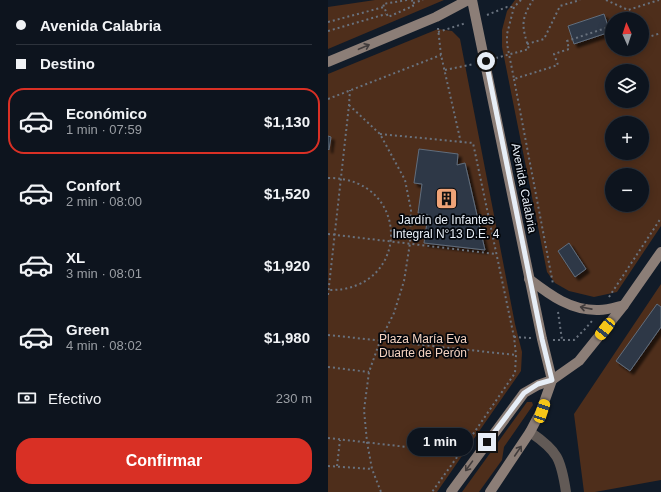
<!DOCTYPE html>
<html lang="es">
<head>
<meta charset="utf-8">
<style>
  body { margin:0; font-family:Arial,sans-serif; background:#1b212b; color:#f1f3f6; height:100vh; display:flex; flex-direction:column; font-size:15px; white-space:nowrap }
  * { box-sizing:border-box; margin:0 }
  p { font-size:13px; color:#9a9ea4 }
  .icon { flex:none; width:22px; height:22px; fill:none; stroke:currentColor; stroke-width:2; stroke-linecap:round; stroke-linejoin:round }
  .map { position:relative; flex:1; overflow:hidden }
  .side { display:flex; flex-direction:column; background:#0d141e; width:328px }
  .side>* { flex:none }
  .hud { display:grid; align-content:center; height:88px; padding:0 16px; background:#0d141e }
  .needle { width:26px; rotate:357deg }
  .buttons { position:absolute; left:277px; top:12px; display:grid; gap:8px }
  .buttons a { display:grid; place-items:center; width:44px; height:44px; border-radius:50%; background:#0d141e; box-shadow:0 2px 10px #0003,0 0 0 1px #2d333c; font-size:20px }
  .end { position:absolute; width:18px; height:18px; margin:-9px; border:5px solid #e7eef7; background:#111; box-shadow:0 0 0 2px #111 }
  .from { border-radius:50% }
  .bubble { position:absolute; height:28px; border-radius:14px; background:#0d141e; box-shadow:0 2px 10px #0003,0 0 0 1px #2d333c; font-size:13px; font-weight:700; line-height:28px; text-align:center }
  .car { position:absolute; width:12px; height:24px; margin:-12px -6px; border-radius:5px; box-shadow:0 0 3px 1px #0007; background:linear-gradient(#f5c518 24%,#345 0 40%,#f5c518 0 76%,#345 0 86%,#f5c518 0) }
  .hud b { display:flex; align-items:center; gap:14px; height:38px; font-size:15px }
  .hud b+b { border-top:1px solid #2d333c }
  .hud i { width:10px; height:10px; background:#f1f3f6 }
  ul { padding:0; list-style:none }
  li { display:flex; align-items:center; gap:12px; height:66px; margin:0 8px 6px; padding:0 8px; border:2px solid transparent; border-radius:16px }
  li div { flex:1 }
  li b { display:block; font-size:15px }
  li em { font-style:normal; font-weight:700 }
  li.current { border-color:#d93025 }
  li>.icon { width:36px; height:36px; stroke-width:1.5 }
  .pay { display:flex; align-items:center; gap:10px; height:44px; padding:0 16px; font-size:15px }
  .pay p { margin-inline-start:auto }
  .button { display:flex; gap:8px; margin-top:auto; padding:8px 16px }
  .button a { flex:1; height:46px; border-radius:16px; background:#d93025; color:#fff; font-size:16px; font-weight:700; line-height:46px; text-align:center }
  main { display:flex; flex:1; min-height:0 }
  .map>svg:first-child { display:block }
</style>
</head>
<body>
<main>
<section class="side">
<div class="hud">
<b><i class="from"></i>Avenida Calabria</b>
<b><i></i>Destino</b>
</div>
<ul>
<li class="current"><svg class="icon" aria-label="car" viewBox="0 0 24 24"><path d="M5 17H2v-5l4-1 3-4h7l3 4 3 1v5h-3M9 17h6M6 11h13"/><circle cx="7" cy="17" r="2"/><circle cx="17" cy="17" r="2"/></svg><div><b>Económico</b><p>1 min · 07:59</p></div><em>$1,130</em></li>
<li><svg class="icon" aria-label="car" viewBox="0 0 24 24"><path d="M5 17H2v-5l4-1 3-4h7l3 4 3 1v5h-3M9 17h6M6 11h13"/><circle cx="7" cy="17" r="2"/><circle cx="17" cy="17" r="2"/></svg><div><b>Confort</b><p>2 min · 08:00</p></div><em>$1,520</em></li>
<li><svg class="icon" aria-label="car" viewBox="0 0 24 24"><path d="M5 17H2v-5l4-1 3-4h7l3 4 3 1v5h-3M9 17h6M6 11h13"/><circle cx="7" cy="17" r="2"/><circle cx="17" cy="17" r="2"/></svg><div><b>XL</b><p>3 min · 08:01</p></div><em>$1,920</em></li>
<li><svg class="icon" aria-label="car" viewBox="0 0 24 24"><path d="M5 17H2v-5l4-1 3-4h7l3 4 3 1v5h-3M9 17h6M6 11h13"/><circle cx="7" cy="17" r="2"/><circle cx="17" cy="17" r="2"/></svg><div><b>Green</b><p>4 min · 08:02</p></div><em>$1,980</em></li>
</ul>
<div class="pay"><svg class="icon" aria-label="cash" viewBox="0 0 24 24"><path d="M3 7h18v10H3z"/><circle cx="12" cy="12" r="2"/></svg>Efectivo<p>230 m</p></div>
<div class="button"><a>Confirmar</a></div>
</section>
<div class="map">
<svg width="333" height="492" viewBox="0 0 333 492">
  <defs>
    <filter id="shadow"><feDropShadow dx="3.5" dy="3.5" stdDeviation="1" flood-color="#0009"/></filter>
  </defs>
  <rect width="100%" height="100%" fill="#111b28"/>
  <g fill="#4e2e1b" fill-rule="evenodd">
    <polygon points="47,0 116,0 0,49 0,7"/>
    <path d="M187 0H333V226L289 292 266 297 241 291 227 283 219 272 174 47V30L179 11ZM284 19H314V49H284ZM284 71H314V101H284ZM284 123H314V153H284ZM284 175H314V205H284Z"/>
    <polygon points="110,29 124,31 132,39 187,324 194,352 193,371 109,492 0,492 0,74"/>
    <polygon points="333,284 333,307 329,304 302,370 333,327 333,480 267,492 256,492 246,414"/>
    <polygon points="199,402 204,402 205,405 176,447 174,460 151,492 134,492"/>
  </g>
  <g fill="#2d3846" stroke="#616d7d" filter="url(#shadow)">
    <polygon points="276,14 282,32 246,44 240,26"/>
    <polygon points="0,136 3,137 1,150 0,149"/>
    <polygon points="91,149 130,154 129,165 137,163 157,250 96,243 100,215 90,213 94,184 86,183"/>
    <polygon points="241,243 258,269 247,277 230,251"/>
    <polygon points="329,304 333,307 333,327 302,371 288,361"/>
  </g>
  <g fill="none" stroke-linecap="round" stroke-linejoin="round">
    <g stroke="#69727e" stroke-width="2" stroke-dasharray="2 3" stroke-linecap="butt">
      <polyline points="79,0 55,4 60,17 85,6 84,0"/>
      <polyline points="193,0 186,7 179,34 179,44 186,79 230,65 226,54 241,49 239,41 284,26"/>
      <polyline points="278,0 300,10 331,0"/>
      <polyline points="85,3 95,0"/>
      <polyline points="159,15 179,7 186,7"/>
      <polyline points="0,22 56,7"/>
      <polyline points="110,28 113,55 133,143"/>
      <polyline points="0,31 58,14"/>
      <polyline points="110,32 138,23"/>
      <polyline points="314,39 333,33"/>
      <polyline points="199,44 216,39 232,6 252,0"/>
      <path d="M168 58 201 49C194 27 192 20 205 0"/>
      <polyline points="117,70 146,64"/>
      <polyline points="186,79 225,284"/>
      <polyline points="0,99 113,55"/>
      <polyline points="21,105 52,134 77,180 83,210 82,243 76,281 66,313 52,341 41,372 36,410 39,442 44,469 53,492"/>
      <polyline points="52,134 145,143 186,337 188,355 187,373 132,453 104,492"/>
      <path d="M0 178C84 177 84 292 0 290"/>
      <polyline points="0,234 168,254"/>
      <polyline points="0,295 21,105 22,90"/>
      <polyline points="281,297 333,218"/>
      <polyline points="230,312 234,340"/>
      <polyline points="0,335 188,355"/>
      <polyline points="186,337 203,338"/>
      <polyline points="225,340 246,340 258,328 264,321"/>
      <polyline points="0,367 41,372"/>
      <polyline points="0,438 132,453"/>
      <polyline points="0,466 44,469"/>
      <polyline points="9,466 12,440"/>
    </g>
    <path stroke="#625a56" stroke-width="10" d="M202 432C230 451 233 459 238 492"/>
    <g stroke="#8c7e77" stroke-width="10">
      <polyline points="144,0 214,339 224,380"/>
      <polyline points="0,62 108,17 140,0"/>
      <path d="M201 279C222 295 243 311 271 310 280 310 288 307 296 305"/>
      <polyline points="123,492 196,393 210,385 224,380 251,361 296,305 333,252"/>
      <polyline points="162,492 202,432 213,411 224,380"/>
    </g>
  </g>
  <defs><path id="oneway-shaft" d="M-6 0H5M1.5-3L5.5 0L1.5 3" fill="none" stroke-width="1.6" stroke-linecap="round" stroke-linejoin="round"/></defs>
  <g stroke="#413c3c">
    <use href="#oneway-shaft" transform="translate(36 47) rotate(-23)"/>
    <use href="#oneway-shaft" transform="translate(258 308) rotate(-169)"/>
    <use href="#oneway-shaft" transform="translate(190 451) rotate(-56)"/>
    <use href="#oneway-shaft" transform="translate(141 466) rotate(126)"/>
  </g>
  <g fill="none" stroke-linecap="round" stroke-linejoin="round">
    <polyline stroke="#e7eef7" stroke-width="5" points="158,61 214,339 224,380 210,384 196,393 159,442"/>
  </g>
  <defs>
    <symbol id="building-square" viewBox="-11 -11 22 22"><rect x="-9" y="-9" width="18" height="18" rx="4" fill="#efa377" stroke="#03060b"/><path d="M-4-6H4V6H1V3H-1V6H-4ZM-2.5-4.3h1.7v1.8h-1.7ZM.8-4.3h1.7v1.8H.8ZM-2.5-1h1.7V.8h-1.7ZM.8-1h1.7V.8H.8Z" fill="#111"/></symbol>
  </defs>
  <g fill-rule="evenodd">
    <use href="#building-square" x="106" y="186" width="25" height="25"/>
  </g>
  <g text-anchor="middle" stroke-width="3.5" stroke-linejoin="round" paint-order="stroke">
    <g font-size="12" fill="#e7eef7" stroke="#03060b">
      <text transform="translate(196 188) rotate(79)" y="4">Avenida Calabria</text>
    </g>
    <g font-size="12" fill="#e7eef7" stroke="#03060b">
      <text x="118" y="224">Jardín de Infantes<tspan x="118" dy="14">Integral N°13 D.E. 4</tspan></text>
    </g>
    <g font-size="12" fill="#f5d3c1" stroke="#03060b">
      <text x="95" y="343">Plaza María Eva<tspan x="95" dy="14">Duarte de Perón</tspan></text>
    </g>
  </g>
</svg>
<div class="buttons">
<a><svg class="needle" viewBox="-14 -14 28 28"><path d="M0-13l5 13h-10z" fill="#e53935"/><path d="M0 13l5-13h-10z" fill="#9a9ea4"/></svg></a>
<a><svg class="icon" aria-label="layers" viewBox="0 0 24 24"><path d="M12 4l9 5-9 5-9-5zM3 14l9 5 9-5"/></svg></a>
<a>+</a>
<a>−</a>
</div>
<i class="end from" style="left:158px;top:61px"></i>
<i class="end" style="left:159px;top:442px"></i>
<div class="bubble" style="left:79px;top:428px;width:66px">1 min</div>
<i class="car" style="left:277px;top:329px;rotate:218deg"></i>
<i class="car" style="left:214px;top:411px;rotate:19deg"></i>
</div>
</main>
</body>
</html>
